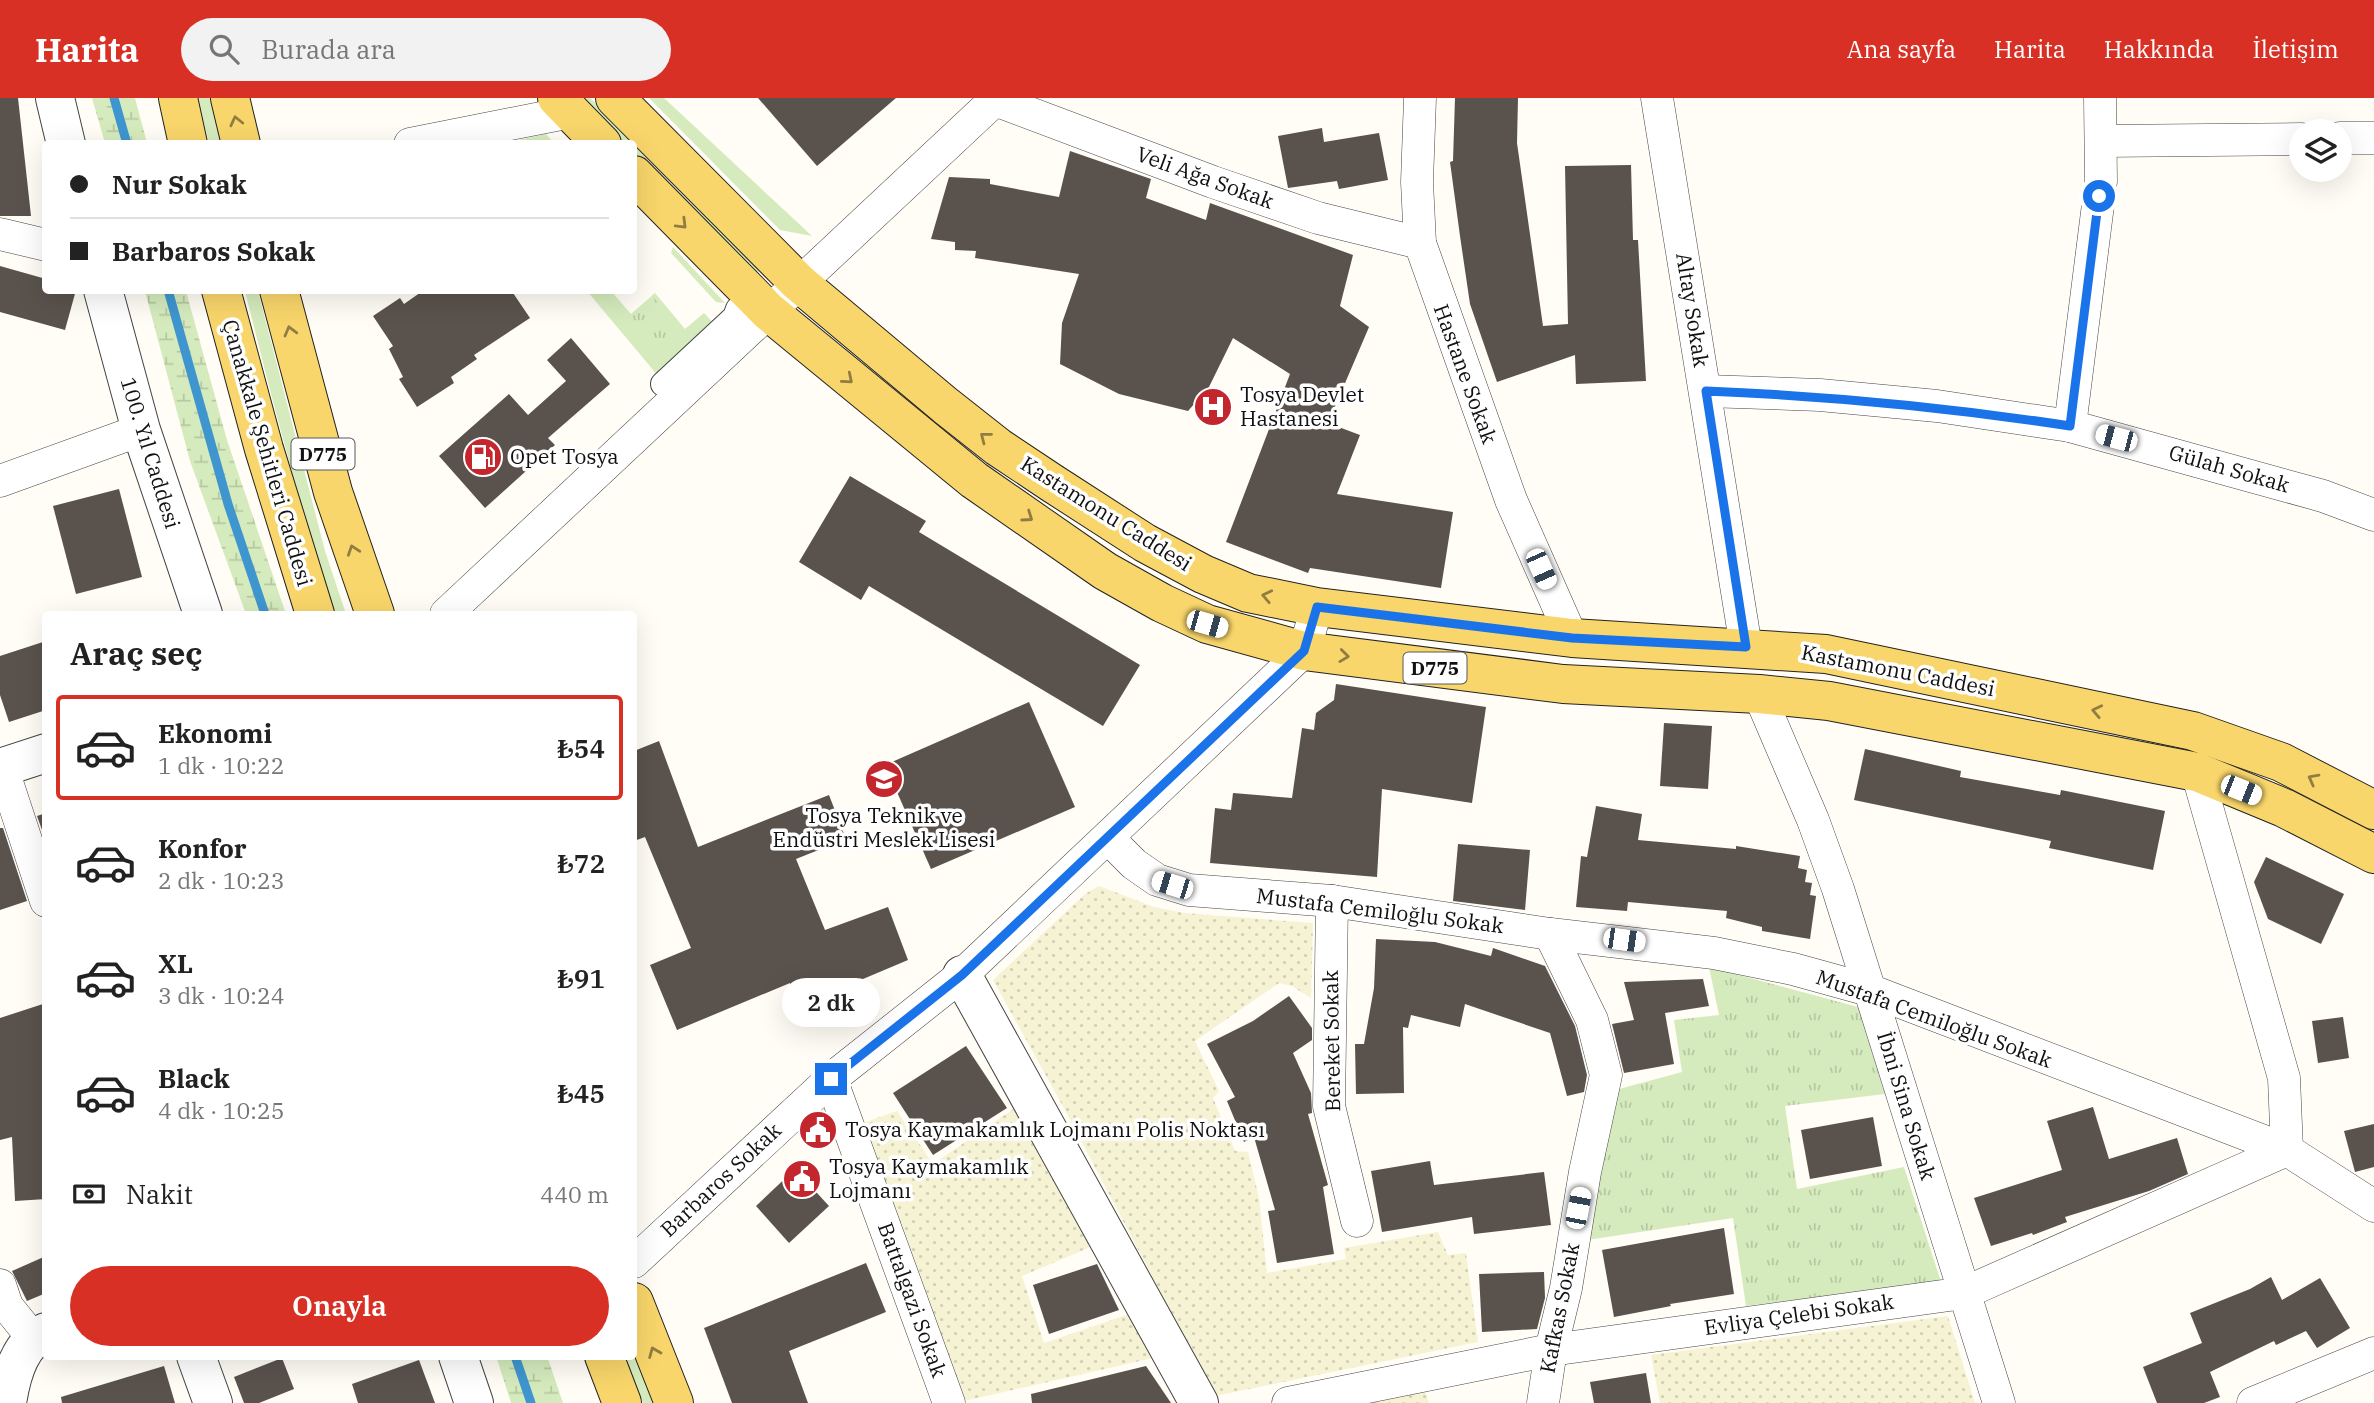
<!DOCTYPE html>
<html lang="tr">
<head>
<meta charset="utf-8">
<style>
  body { margin:0; font-family:"IBM Plex Serif",serif; background:#f2f2f2; color:#222; height:100vh; display:flex; flex-direction:column; font-size:26px; white-space:nowrap }
  * { box-sizing:border-box; margin:0 }
  p { font-size:23px; color:#767676 }
  .icon { flex:none; width:38px; height:38px; fill:none; stroke:currentColor; stroke-width:2; stroke-linecap:round; stroke-linejoin:round }
  .map { position:relative; flex:1; overflow:hidden }
  .sheet { position:absolute; left:42px; top:513px; width:595px; height:749px; display:flex; flex-direction:column; background:#fff; border-radius:7px; box-shadow:0 7px 28px #0002 }
  .sheet>* { flex:none }
  .banner { position:absolute; left:42px; top:42px; width:595px; height:154px; border-radius:7px; box-shadow:0 7px 28px #0002; display:grid; align-content:center; height:154px; padding:0 28px; background:#fff }
  .buttons { position:absolute; left:2289px; top:21px; display:grid; gap:14px }
  .buttons a { display:grid; place-items:center; width:63px; height:63px; border-radius:50%; background:#fff; box-shadow:0 7px 28px #0002; font-size:35px }
  .end { position:absolute; width:32px; height:32px; margin:-16px; border:9px solid #1a73e8; background:#fff; box-shadow:0 0 0 4px #fff }
  .from { border-radius:50% }
  .bubble { position:absolute; height:49px; border-radius:24px; background:#fff; box-shadow:0 7px 28px #0002; font-size:23px; font-weight:600; line-height:49px; text-align:center }
  .car { position:absolute; width:21px; height:42px; margin:-21px -10px; border-radius:9px; box-shadow:0 0 5px 2px #0007; background:linear-gradient(#fff 24%,#345 0 40%,#fff 0 76%,#345 0 86%,#fff 0) }
  .banner b { display:flex; align-items:center; gap:24px; height:66px; font-size:26px }
  .banner b+b { border-top:2px solid #e0e0e0 }
  .banner i { width:18px; height:18px; background:#222 }
  ul { padding:0; list-style:none }
  li { display:flex; align-items:center; gap:21px; height:105px; margin:0 14px 10px; padding:0 14px; border:4px solid transparent; border-radius:7px }
  li div { flex:1 }
  li b { display:block; font-size:26px }
  li em { font-style:normal; font-weight:600 }
  li.current { border-color:#d93025 }
  li>.icon { width:63px; height:63px; stroke-width:1.5 }
  h2 { padding:0 28px; font-size:32px; line-height:84px }
  .pay { display:flex; align-items:center; gap:18px; height:77px; padding:0 28px; font-size:26px }
  .pay p { margin-inline-start:auto }
  .button { display:flex; gap:14px; margin-top:auto; padding:14px 28px }
  .button a { flex:1; height:80px; border-radius:42px; background:#d93025; color:#fff; font-size:28px; font-weight:600; line-height:80px; text-align:center }
  header { display:flex; align-items:center; gap:42px; box-sizing:border-box; height:98px; padding:0 35px; background:#d93025; color:#fff }
  header strong { font-size:33px }
  nav { display:flex; gap:38px; margin-inline-start:auto; font-size:24px }
  .search { width:490px; height:63px; background:#f2f2f2; display:flex; align-items:center; gap:18px; box-sizing:border-box; padding:0 24px; border-radius:38px; color:#767676; font-size:26px }
  .map>svg:first-child { display:block }
</style>
</head>
<body>
<header>
<strong>Harita</strong>
<div class="search"><svg class="icon" aria-label="search" viewBox="0 0 24 24"><circle cx="10" cy="10" r="6"/><path d="M15 15l6 6"/></svg>Burada ara</div>
<nav><a>Ana sayfa</a><a>Harita</a><a>Hakkında</a><a>İletişim</a></nav>
</header>
<div class="map">
<svg width="2374" height="1305" viewBox="0 0 2374 1305">
  <defs>
    <pattern id="farmland-dots" width="8" height="8" patternUnits="userSpaceOnUse" patternTransform="scale(1.75)"><rect width="8" height="8" fill="#f6f3d4"/><path d="M2 2h.1M6 6h.1" fill="none" stroke="#d2cfb5" stroke-width="1.8" stroke-linecap="round"/></pattern>
    <pattern id="wetland-marsh" width="20" height="14" patternUnits="userSpaceOnUse" patternTransform="scale(1.75)"><rect width="20" height="14" fill="#d5ebbd"/><path d="M1 5h8M5 5V1M11 12h8M15 12V8" fill="none" stroke="#b6c8a1"/></pattern>
    <pattern id="park-tufts" width="24" height="20" patternUnits="userSpaceOnUse" patternTransform="scale(1.75)"><rect width="24" height="20" fill="#d5ebbd"/><path d="M3 7l-1-3M5 7V3M7 7l1-3M15 17l-1-3M17 17v-4M19 17l1-3" fill="none" stroke="#b6c8a1"/></pattern>
  </defs>
  <rect width="100%" height="100%" fill="#fffdf5"/>
  <g fill="url(#farmland-dots)">
    <polygon points="1099,788 1154,809 1184,815 1313,825 1311,900 1292,888 1279,885 1195,943 1219,993 1213,1000 1235,1053 1248,1054 1259,1100 1267,1175 1346,1161 1344,1150 1438,1134 1448,1157 1466,1155 1478,1244 1215,1298 1066,1014 993,882 1085,796"/>
    <polygon points="1022,1005 1100,1145 1022,1178 1044,1245 1132,1215 1153,1260 964,1303 860,1026 897,1013 933,1066"/>
    <polygon points="1948,1218 1975,1305 1660,1305 1651,1257"/>
    <polygon points="1424,1289 1429,1305 1348,1305"/>
  </g>
  <g fill="#d5ebbd">
    <polygon points="197,0 210,0 221,45 209,45"/>
    <polygon points="579,0 590,0 757,165 759,177 753,174 634,55 634,46 624,45"/>
    <polygon points="649,0 664,0 812,138 780,132"/>
    <polygon points="546,36 554,45 506,45"/>
    <polygon points="673,149 725,205 716,204 671,155"/>
    <path d="M245 193H258L325 453 346 516H334C300 409 272 302 245 193Z"/>
    <polygon points="587,193 611,193 631,216 655,195 685,231 704,215 716,228 659,279"/>
    <polygon points="634,1257 653,1305 643,1305 623,1258"/>
  </g>
  <g fill="url(#wetland-marsh)">
    <polygon points="92,0 135,0 147,45 105,45"/>
    <polygon points="145,193 186,193 227,342 286,516 246,516 190,363"/>
    <polygon points="496,1258 547,1258 563,1305 511,1305"/>
  </g>
  <g fill="url(#park-tufts)">
    <polygon points="654,200 681,232 653,257 626,224"/>
    <polygon points="1709,869 1858,909 1885,996 1785,1008 1797,1091 1904,1069 1941,1184 1746,1208 1733,1120 1587,1142 1619,991 1682,974 1674,922 1719,917"/>
  </g>
  <g fill="none" stroke-linecap="round" stroke-linejoin="round">
    <g stroke="#3f96cf" stroke-width="9">
      <polyline points="114,0 127,46"/>
      <polyline points="168,192 228,406 265,516"/>
      <polyline points="515,1258 531,1305"/>
    </g>
  </g>
  <g fill="#5a524d">
    <polygon points="0,0 18,0 31,118 0,118"/>
    <polygon points="758,0 896,0 817,68"/>
    <polygon points="1455,0 1518,0 1517,45 1543,228 1568,226 1565,68 1631,67 1633,142 1638,142 1646,283 1576,286 1575,257 1497,284 1470,206 1460,138 1450,64 1453,63"/>
    <polygon points="1322,30 1324,44 1379,35 1388,82 1339,91 1337,83 1288,90 1278,38"/>
    <polygon points="1070,53 1151,81 1146,100 1206,122 1210,105 1353,157 1340,208 1369,229 1328,325 1360,337 1337,396 1453,414 1441,490 1310,470 1308,475 1226,444 1290,276 1233,240 1209,289 1188,313 1119,296 1060,266 1062,225 1079,176 975,160 976,153 955,152 955,144 931,141 949,79 990,81 990,86 1059,99"/>
    <polygon points="0,168 46,181 46,192 76,192 65,232 0,214"/>
    <polygon points="424,192 511,192 530,220 474,257 477,261 451,279 454,285 417,309 399,281 403,279 389,251 393,248 373,218 400,200 404,206"/>
    <polygon points="571,240 610,286 548,340 555,347 485,410 439,358 509,296 528,317 566,283 547,262"/>
    <polygon points="850,378 926,423 919,434 1140,567 1103,628 869,488 861,502 799,464"/>
    <polygon points="119,391 142,479 76,496 53,408"/>
    <polygon points="46,543 46,612 9,624 0,597 0,558"/>
    <polygon points="1336,586 1486,609 1472,705 1382,691 1377,779 1210,765 1215,710 1231,712 1233,695 1292,700 1302,630 1314,632 1316,615 1334,602"/>
    <polygon points="1029,604 1075,709 931,771 885,667"/>
    <polygon points="1664,625 1712,628 1708,691 1660,688"/>
    <polygon points="659,643 698,749 829,697 846,741 796,761 825,832 888,809 908,862 799,908 790,885 677,932 650,867 691,850 645,739 634,743 634,653"/>
    <polygon points="1865,651 1961,673 1960,679 2060,697 2061,692 2165,713 2153,772 2049,750 2051,743 1854,702"/>
    <polygon points="1596,708 1642,716 1638,742 1736,751 1736,748 1800,758 1798,770 1807,772 1805,784 1812,785 1810,797 1816,798 1810,841 1762,833 1762,829 1726,820 1727,813 1628,804 1627,813 1576,809 1581,758 1587,759"/>
    <polygon points="46,715 46,743 37,718"/>
    <polygon points="0,730 3,730 27,803 0,812"/>
    <polygon points="1458,746 1530,752 1525,812 1453,803"/>
    <polygon points="2266,759 2344,796 2321,846 2268,821 2254,784"/>
    <polygon points="1376,841 1435,844 1491,858 1493,850 1545,868 1575,928 1587,977 1584,994 1567,998 1550,935 1465,906 1460,929 1411,917 1408,930 1403,929 1404,995 1356,996 1355,946 1364,946 1374,890"/>
    <polygon points="1703,881 1709,908 1665,915 1674,966 1624,975 1612,926 1634,922 1624,884"/>
    <polygon points="1289,898 1312,930 1312,942 1293,955 1311,995 1312,1015 1308,1016 1328,1087 1323,1089 1334,1156 1277,1165 1268,1113 1275,1112 1254,1039 1244,1044 1227,1003 1235,999 1207,946 1253,923"/>
    <polygon points="46,905 46,1101 15,1103 12,1039 0,1042 0,920"/>
    <polygon points="2343,919 2349,960 2318,965 2312,923"/>
    <polygon points="966,948 1007,1010 933,1057 893,995"/>
    <polygon points="2093,1009 2109,1061 2177,1040 2188,1076 2149,1093 2065,1119 2067,1124 2033,1137 2032,1135 1991,1148 1974,1100 2062,1072 2047,1023"/>
    <polygon points="823,1013 833,1040 819,1052 802,1033"/>
    <polygon points="1873,1019 1882,1068 1810,1081 1801,1032"/>
    <polygon points="2374,1026 2374,1069 2355,1074 2344,1033"/>
    <polygon points="1430,1063 1434,1087 1544,1074 1551,1127 1474,1136 1472,1119 1382,1134 1371,1073"/>
    <polygon points="795,1071 829,1108 789,1145 756,1108"/>
    <polygon points="1724,1130 1734,1196 1670,1206 1671,1208 1614,1219 1602,1152"/>
    <polygon points="46,1158 46,1195 27,1203 12,1173"/>
    <polygon points="866,1165 886,1214 789,1253 808,1305 732,1305 704,1230"/>
    <polygon points="1097,1166 1119,1212 1049,1236 1033,1187"/>
    <polygon points="1544,1174 1545,1200 1537,1231 1482,1234 1479,1176"/>
    <polygon points="2271,1179 2282,1202 2320,1180 2350,1230 2317,1250 2306,1233 2276,1247 2274,1243 2210,1274 2220,1299 2204,1305 2157,1305 2143,1269 2202,1245 2190,1215 2250,1191"/>
    <polygon points="282,1260 294,1291 259,1305 244,1305 234,1279"/>
    <polygon points="419,1262 435,1305 358,1305 352,1286"/>
    <polygon points="164,1268 175,1305 62,1305 61,1299"/>
    <polygon points="1146,1268 1171,1305 1032,1305 1031,1296"/>
    <polygon points="1646,1275 1651,1305 1594,1305 1590,1284"/>
  </g>
  <g fill="none" stroke-linecap="round" stroke-linejoin="round">
    <defs>
      <polyline id="pedestrian" points="663,286 735,219 738,211"/>
      <g id="minor">
        <polyline points="1420,0 1417,84 1420,145 1511,402 1572,540"/>
        <polyline points="1657,0 1746,549"/>
        <polyline points="995,2 1213,84 1318,120 1420,145"/>
        <polyline points="2340,40 2374,40"/>
        <polyline points="2102,43 2301,41"/>
        <polyline points="410,46 571,14"/>
        <polyline points="0,136 46,147"/>
        <polyline points="1706,293 1820,297 1937,308 2070,328 2323,398 2374,417"/>
        <polyline points="2070,328 2101,83 2100,0"/>
        <polyline points="0,383 141,332"/>
        <polyline points="446,516 997,0"/>
        <polyline points="1759,596 1813,722 1838,791 1999,1305"/>
        <polyline points="2,669 46,803"/>
        <polyline points="1108,740 1134,766 1157,782 1189,792 1332,803 1550,836 1714,855 1793,871 1869,892 2287,1052 2374,1108"/>
        <polyline points="1332,803 1329,1008 1357,1123"/>
        <polyline points="831,981 949,1305"/>
        <polyline points="634,1164 831,981 962,877 1304,553 1317,509"/>
        <polyline points="0,1187 7,1208 32,1239"/>
        <polyline points="1288,1305 1551,1252 1964,1195 2287,1052 2284,980 2197,674"/>
        <polyline points="1543,1305 1551,1252 1566,1190 1585,1074 1606,977 1592,922 1550,836"/>
        <polyline points="2253,1305 2374,1255"/>
      </g>
      <g id="tertiary">
        <polyline points="55,0 66,46"/>
        <polyline points="103,192 141,332 203,516"/>
        <polyline points="0,670 46,655"/>
        <polyline points="962,877 1199,1305"/>
        <polyline points="196,1258 213,1305"/>
        <polyline points="458,1258 474,1305"/>
        <path d="M7 1305C11 1279 19 1244 46 1234"/>
      </g>
      <g id="primary">
        <polyline points="178,0 188,46"/>
        <polyline points="230,0 241,46"/>
        <polyline points="557,0 602,46"/>
        <polyline points="615,0 798,184 946,308 998,349 1052,385 1145,445 1203,476 1248,495 1317,509 1572,540 1826,556 2193,633 2281,664 2374,712"/>
        <polyline points="634,77 768,213 974,382 1105,473 1162,505 1207,526 1304,553 1563,586 1759,596 1829,603 2197,674 2284,710 2374,756"/>
        <polyline points="221,192 264,351 315,516"/>
        <polyline points="279,192 333,394 375,516"/>
        <polyline points="634,1204 674,1305"/>
        <polyline points="604,1258 622,1305"/>
      </g>
    </defs>
    <use href="#pedestrian" stroke="#444" stroke-width="26"/>
    <use href="#minor" stroke="#444" stroke-width="33"/>
    <use href="#tertiary" stroke="#444" stroke-width="40"/>
    <use href="#primary" stroke="#222" stroke-width="40"/>
    <use href="#pedestrian" stroke="#fff" stroke-width="24"/>
    <use href="#minor" stroke="#fff" stroke-width="32"/>
    <use href="#tertiary" stroke="#fff" stroke-width="38"/>
    <use href="#primary" stroke="#f9d66b" stroke-width="38"/>
  </g>
  <defs><path id="oneway-chevron" d="M-2-3.5L2.5 0L-2 3.5" fill="none" stroke-width="1.6" stroke-linecap="round" stroke-linejoin="round" transform="scale(1.75)"/></defs>
  <g stroke="#917d42">
    <use href="#oneway-chevron" transform="translate(236 23) rotate(-103)"/>
    <use href="#oneway-chevron" transform="translate(682 126) rotate(45)"/>
    <use href="#oneway-chevron" transform="translate(290 233) rotate(-105)"/>
    <use href="#oneway-chevron" transform="translate(848 281) rotate(40)"/>
    <use href="#oneway-chevron" transform="translate(985 339) rotate(-142)"/>
    <use href="#oneway-chevron" transform="translate(1028 419) rotate(35)"/>
    <use href="#oneway-chevron" transform="translate(353 452) rotate(-109)"/>
    <use href="#oneway-chevron" transform="translate(1267 498) rotate(-168)"/>
    <use href="#oneway-chevron" transform="translate(1344 558) rotate(7)"/>
    <use href="#oneway-chevron" transform="translate(2097 613) rotate(-168)"/>
    <use href="#oneway-chevron" transform="translate(2313 681) rotate(-152)"/>
    <use href="#oneway-chevron" transform="translate(654 1254) rotate(-112)"/>
  </g>
  <g fill="none" stroke-linecap="round" stroke-linejoin="round">
    <path stroke="#1a73e8" stroke-width="9" d="M831 981 962 877 1304 553 1317 509 1572 540 1746 549 1706 293C1830 298 1946 309 2070 328L2099 98"/>
  </g>
  <defs>
    <symbol id="hospital-disc" viewBox="-11 -11 22 22"><circle r="9.5" fill="#c4262e" stroke="#fff"/><path d="M-5-5h3v3.5h4V-5h3V5h-3V1.5h-4V5h-3Z" fill="#fff"/></symbol>
    <symbol id="fuel-disc" viewBox="-11 -11 22 22"><circle r="9.5" fill="#c4262e" stroke="#fff"/><path d="M-5.5-6h7V0h2V4h1.3V-2.5L3-4.5l.8-.8L6-3V5H2.5V1h-1V6h-7ZM-4.2-4.7v3.2H.2V-4.7Z" fill="#fff"/></symbol>
    <symbol id="school-disc" viewBox="-11 -11 22 22"><circle r="9.5" fill="#c4262e" stroke="#fff"/><path d="M0-5L7-2L0 1L-7-2ZM-4 1L0 2.5L4 1V4Q0 6-4 4Z" fill="#fff"/></symbol>
    <symbol id="civic-disc" viewBox="-11 -11 22 22"><circle r="9.5" fill="#c4262e" stroke="#fff"/><path d="M-.6-6.5H3V-4.5H.6V-3L4-1V1h2V6H-6V1h2V-1L-.6-3ZM-1.2 2.5V6h2.4V2.5Z" fill="#fff"/></symbol>
  </defs>
  <g fill-rule="evenodd">
    <use href="#hospital-disc" x="1191" y="287" width="44" height="44"/>
    <use href="#fuel-disc" x="461" y="337" width="44" height="44"/>
    <use href="#school-disc" x="862" y="659" width="44" height="44"/>
    <use href="#civic-disc" x="796" y="1010" width="44" height="44"/>
    <use href="#civic-disc" x="780" y="1059" width="44" height="44"/>
  </g>
  <g text-anchor="middle" stroke-width="7" stroke-linejoin="round" paint-order="stroke">
    <g fill="#fff" stroke="#585858" stroke-width="2">
      <rect x="291.5" y="340.5" width="63" height="31" rx="5"/>
      <rect x="1403.5" y="554.5" width="63" height="31" rx="5"/>
    </g>
    <g font-size="19" font-weight="bold" fill="#111">
      <text x="323" y="363">D775</text>
      <text x="1435" y="577">D775</text>
    </g>
    <g font-size="21" fill="#111" stroke="#fff">
      <text transform="translate(1205 80) rotate(20)" y="7">Veli Ağa Sokak</text>
      <text transform="translate(1692 212) rotate(81)" y="7">Altay Sokak</text>
      <text transform="translate(1465 276) rotate(70)" y="7">Hastane Sokak</text>
      <text transform="translate(150 355) rotate(73)" y="7">100. Yıl Caddesi</text>
      <text transform="translate(267 355) rotate(74)" y="7">Çanakkale Şehitleri Caddesi</text>
      <text transform="translate(2229 371) rotate(16)" y="7">Gülah Sokak</text>
      <text transform="translate(1106 416) rotate(32)" y="7">Kastamonu Caddesi</text>
      <text transform="translate(1898 573) rotate(11)" y="7">Kastamonu Caddesi</text>
      <text transform="translate(1380 813) rotate(7)" y="7">Mustafa Cemiloğlu Sokak</text>
      <text transform="translate(1934 921) rotate(20)" y="7">Mustafa Cemiloğlu Sokak</text>
      <text transform="translate(1332 943) rotate(-91)" y="7">Bereket Sokak</text>
      <text transform="translate(1906 1008) rotate(73)" y="7">İbni Sina Sokak</text>
      <text transform="translate(721 1082) rotate(-43)" y="7">Barbaros Sokak</text>
      <text transform="translate(912 1202) rotate(70)" y="7">Battalgazi Sokak</text>
      <text transform="translate(1560 1210) rotate(-79)" y="7">Kafkas Sokak</text>
      <text transform="translate(1799 1217) rotate(-8)" y="7">Evliya Çelebi Sokak</text>
    </g>
    <g font-size="21" fill="#111" stroke="#fff" text-anchor="start">
      <text x="1240" y="304">Tosya Devlet<tspan x="1240" dy="24">Hastanesi</tspan></text>
      <text x="510" y="366">Opet Tosya</text>
      <text x="884" y="725" text-anchor="middle">Tosya Teknik ve<tspan x="884" dy="24">Endüstri Meslek Lisesi</tspan></text>
      <text x="845" y="1039">Tosya Kaymakamlık Lojmanı Polis Noktası</text>
      <text x="829" y="1076">Tosya Kaymakamlık<tspan x="829" dy="24">Lojmanı</tspan></text>
    </g>
  </g>
</svg>
<div class="buttons">
<a><svg class="icon" aria-label="layers" viewBox="0 0 24 24"><path d="M12 4l9 5-9 5-9-5zM3 14l9 5 9-5"/></svg></a>
</div>
<i class="end from" style="left:2099px;top:98px"></i>
<i class="end" style="left:831px;top:981px"></i>
<div class="bubble" style="left:782px;top:880px;width:98px">2 dk</div>
<i class="car" style="left:2116px;top:340px;rotate:285deg"></i>
<i class="car" style="left:1541px;top:471px;rotate:156deg"></i>
<i class="car" style="left:1207px;top:526px;rotate:106deg"></i>
<i class="car" style="left:2241px;top:692px;rotate:112deg"></i>
<i class="car" style="left:1172px;top:787px;rotate:287deg"></i>
<i class="car" style="left:1624px;top:842px;rotate:98deg"></i>
<i class="car" style="left:1578px;top:1110px;rotate:11deg"></i>
<div class="banner">
<b><i class="from"></i>Nur Sokak</b>
<b><i></i>Barbaros Sokak</b>
</div>
<section class="sheet">
<h2>Araç seç</h2>
<ul>
<li class="current"><svg class="icon" aria-label="car" viewBox="0 0 24 24"><path d="M5 17H2v-5l4-1 3-4h7l3 4 3 1v5h-3M9 17h6M6 11h13"/><circle cx="7" cy="17" r="2"/><circle cx="17" cy="17" r="2"/></svg><div><b>Ekonomi</b><p>1 dk · 10:22</p></div><em>₺54</em></li>
<li><svg class="icon" aria-label="car" viewBox="0 0 24 24"><path d="M5 17H2v-5l4-1 3-4h7l3 4 3 1v5h-3M9 17h6M6 11h13"/><circle cx="7" cy="17" r="2"/><circle cx="17" cy="17" r="2"/></svg><div><b>Konfor</b><p>2 dk · 10:23</p></div><em>₺72</em></li>
<li><svg class="icon" aria-label="car" viewBox="0 0 24 24"><path d="M5 17H2v-5l4-1 3-4h7l3 4 3 1v5h-3M9 17h6M6 11h13"/><circle cx="7" cy="17" r="2"/><circle cx="17" cy="17" r="2"/></svg><div><b>XL</b><p>3 dk · 10:24</p></div><em>₺91</em></li>
<li><svg class="icon" aria-label="car" viewBox="0 0 24 24"><path d="M5 17H2v-5l4-1 3-4h7l3 4 3 1v5h-3M9 17h6M6 11h13"/><circle cx="7" cy="17" r="2"/><circle cx="17" cy="17" r="2"/></svg><div><b>Black</b><p>4 dk · 10:25</p></div><em>₺45</em></li>
</ul>
<div class="pay"><svg class="icon" aria-label="cash" viewBox="0 0 24 24"><path d="M3 7h18v10H3z"/><circle cx="12" cy="12" r="2"/></svg>Nakit<p>440 m</p></div>
<div class="button"><a>Onayla</a></div>
</section>
</div>
</body>
</html>
